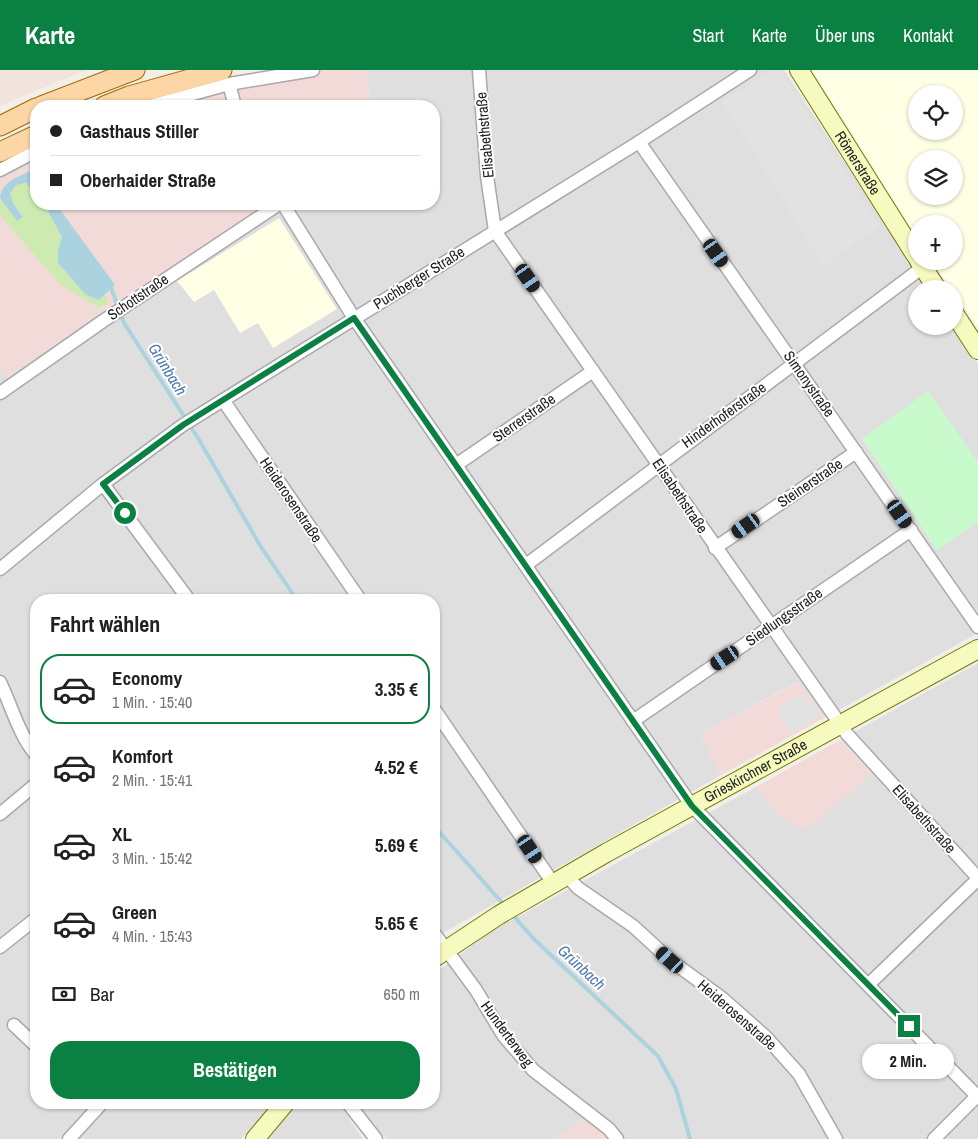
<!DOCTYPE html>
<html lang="de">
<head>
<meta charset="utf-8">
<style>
  body { margin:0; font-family:"Archivo Narrow",sans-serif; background:#f6f6f6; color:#202124; height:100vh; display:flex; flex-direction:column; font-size:19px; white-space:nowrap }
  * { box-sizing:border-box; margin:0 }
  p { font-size:16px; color:#757577 }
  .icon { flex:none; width:28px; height:28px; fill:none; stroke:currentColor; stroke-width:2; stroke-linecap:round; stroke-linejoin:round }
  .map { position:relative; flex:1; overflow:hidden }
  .drawer { position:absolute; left:30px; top:524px; width:410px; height:515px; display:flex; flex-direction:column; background:#fff; border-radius:20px; box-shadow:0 1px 4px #0004 }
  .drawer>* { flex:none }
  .guide { position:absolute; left:30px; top:30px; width:410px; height:110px; border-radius:20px; box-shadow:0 1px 4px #0004; display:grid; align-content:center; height:110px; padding:0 20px; background:#fff }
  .tools { position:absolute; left:908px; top:15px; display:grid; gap:10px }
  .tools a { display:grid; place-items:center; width:55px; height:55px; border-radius:50%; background:#fff; box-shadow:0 1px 4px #0004; font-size:25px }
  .end { position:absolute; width:22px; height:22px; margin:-11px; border:6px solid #0b8043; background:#fff; box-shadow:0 0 0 2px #fff }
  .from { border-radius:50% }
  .bubble { position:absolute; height:35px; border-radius:18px; background:#fff; box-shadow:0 1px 4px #0004; font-size:16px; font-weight:700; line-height:35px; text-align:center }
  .car { position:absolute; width:15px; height:30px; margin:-15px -8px; border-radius:6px; box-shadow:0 0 4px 1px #0007; background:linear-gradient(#222 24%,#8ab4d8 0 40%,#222 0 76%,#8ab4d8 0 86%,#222 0) }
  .guide b { display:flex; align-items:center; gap:18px; height:48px; font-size:19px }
  .guide b+b { border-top:1px solid #e0e0e0 }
  .guide i { width:12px; height:12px; background:#202124 }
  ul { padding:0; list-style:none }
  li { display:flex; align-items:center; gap:15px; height:70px; margin:0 10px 8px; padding:0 10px; border:2px solid transparent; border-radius:20px }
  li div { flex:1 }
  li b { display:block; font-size:19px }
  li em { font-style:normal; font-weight:700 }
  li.selected { border-color:#0b8043 }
  li>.icon { width:45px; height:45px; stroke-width:1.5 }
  h2 { padding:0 20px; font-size:22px; line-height:60px }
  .pay { display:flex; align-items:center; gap:12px; height:55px; padding:0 20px; font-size:19px }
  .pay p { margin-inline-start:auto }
  .cta { display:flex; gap:10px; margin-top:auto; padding:10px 20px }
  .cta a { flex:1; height:58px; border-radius:20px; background:#0b8043; color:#fff; font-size:20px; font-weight:700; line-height:58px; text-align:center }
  header { display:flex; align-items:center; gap:30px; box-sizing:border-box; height:70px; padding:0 25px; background:#0b8043; color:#fff }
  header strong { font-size:24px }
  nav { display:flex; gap:28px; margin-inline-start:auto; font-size:18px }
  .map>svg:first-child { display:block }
</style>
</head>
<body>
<header>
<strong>Karte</strong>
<nav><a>Start</a><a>Karte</a><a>Über uns</a><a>Kontakt</a></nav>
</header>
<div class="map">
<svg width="978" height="1069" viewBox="0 0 978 1069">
  <rect width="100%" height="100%" fill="#f2efe9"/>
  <g fill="#e0dfdf">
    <polygon points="366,0 784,0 927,219 916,219 916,256 952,256 978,294 978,563 824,648 798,612 700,664 721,705 434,868 434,530 36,530 36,1032 272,1033 241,1069 0,1069 0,298 8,308 99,243 272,134 434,134 434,36 370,36"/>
    <polygon points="978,593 978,1069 610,1069 586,1049 553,1069 386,1069 357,1033 434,1032 434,904 490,862 756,717 780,747 872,704 840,670"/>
    <polygon points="338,1032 363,1069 269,1069 266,1066 295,1033"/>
  </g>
  <g fill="#f2dad9">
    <polygon points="271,0 366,0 370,36 130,36 214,11"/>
    <polygon points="36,76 36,134 272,134 99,243 8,308 0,298 0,94"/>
    <polygon points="799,612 824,648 721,705 700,664"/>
    <polygon points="840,670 872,704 805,761 780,747 756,717"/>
    <polygon points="586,1049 610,1069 553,1069"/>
  </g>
  <g fill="#ffffe5" fill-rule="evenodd">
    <path d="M812 0H978V258L954 222V219H951L932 191H954V154H916V166ZM916 24H954V61H916ZM916 89H954V126H916Z"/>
    <polygon points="279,148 337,239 273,278 258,253 240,263 214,220 194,232 177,211"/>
  </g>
  <polygon fill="#f3e3dd" points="0,0 86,0 0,36"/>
  <polygon fill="#cdebb0" points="26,113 36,123 36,134 44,134 62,167 58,181 58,193 86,225 99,230 105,225 109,232 99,238 60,214 0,145 0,128 17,151 23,146 14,135 10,125 16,115"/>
  <polygon fill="#c8facc" points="928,321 978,392 978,452 937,480 862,369"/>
  <g fill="#e2e2e2">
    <polygon points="773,0 780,0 880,157 823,196 722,31"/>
    <polygon points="803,623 820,647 791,663 777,638"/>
  </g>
  <g fill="#aad3df">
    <path d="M34 99 36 103V123L26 113 16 115 10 124 14 135 23 147 17 151 0 128C1 111 21 106 34 99Z"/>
    <polygon points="44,134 56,134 115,215 99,230 86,225 58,193 58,181 62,167"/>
  </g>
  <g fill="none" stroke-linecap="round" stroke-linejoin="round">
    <g stroke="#aad3df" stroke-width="4">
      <polyline points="110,215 124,253 198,368 261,477 297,530"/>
      <polyline points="434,756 505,836"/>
      <polyline points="511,843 534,869 658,986 676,1019 690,1069"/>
    </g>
    <defs>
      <g id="street">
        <polyline points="479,0 487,106 495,161 847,664 978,808"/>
        <polyline points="229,14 235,36"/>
        <polyline points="149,36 229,14 313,0"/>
        <polyline points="639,72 978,557"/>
        <polyline points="0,100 36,81"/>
        <polyline points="283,134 354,248 692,736 978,1027"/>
        <polyline points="0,323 103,251 279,134"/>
        <polyline points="223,330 360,530"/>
        <polyline points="456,395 593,301"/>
        <polyline points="103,414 189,530"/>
        <polyline points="715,478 856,382"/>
        <polyline points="526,495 923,197"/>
        <polyline points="0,499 103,414 183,355 639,72 750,0"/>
        <path d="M0 612C12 637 18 663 36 685"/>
        <polyline points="434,639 553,813"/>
        <polyline points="633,651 911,460"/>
        <polyline points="0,744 36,714"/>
        <polyline points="567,806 578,818 633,856 670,890 722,928 766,967 799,1004 836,1069"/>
        <polyline points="434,863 476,920 503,965 533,1000 609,1059 617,1069"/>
        <polyline points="0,877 34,850"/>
        <polyline points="868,915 978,809"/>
        <polyline points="14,955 36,976"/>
        <polyline points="347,1032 376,1069"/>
        <polyline points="69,1069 103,1032"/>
        <polyline points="934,1069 978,1025"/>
      </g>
      <g id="secondary">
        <path id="s1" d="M799 0 916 186"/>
        <polyline points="919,191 937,219"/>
        <polyline points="954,243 978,280"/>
        <path id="s2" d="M434 888 499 845 606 783 978 579"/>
        <polyline points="255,1069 286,1032"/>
      </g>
      <g id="primary">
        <polyline points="41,36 135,0"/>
        <polyline points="104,36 129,26 222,0"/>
        <polyline points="0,56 36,38"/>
        <polyline points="0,82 36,65"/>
      </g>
    </defs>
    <use href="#street" stroke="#a9a9a9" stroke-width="15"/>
    <use href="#secondary" stroke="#707d05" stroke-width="20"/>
    <use href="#primary" stroke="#a06b00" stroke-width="21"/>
    <use href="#street" stroke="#fff" stroke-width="12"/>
    <use href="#secondary" stroke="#f7fabf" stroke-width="18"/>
    <use href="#primary" stroke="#fcd6a4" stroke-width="19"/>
  </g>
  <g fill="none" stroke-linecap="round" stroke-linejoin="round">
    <polyline stroke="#0b8043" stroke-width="6" points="125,443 103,414 183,355 354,248 692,736 909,956"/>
  </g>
  <g text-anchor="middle" stroke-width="4" stroke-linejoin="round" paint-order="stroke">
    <g font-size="15" fill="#222" stroke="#fff">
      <text transform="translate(485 65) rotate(-95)" y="5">Elisabethstraße</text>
      <text dy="5" stroke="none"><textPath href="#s1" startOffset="110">Römerstraße</textPath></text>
      <text transform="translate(419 208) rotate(-32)" y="5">Puchberger Straße</text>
      <text transform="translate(138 227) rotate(-34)" y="5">Schottstraße</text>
      <text transform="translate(809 314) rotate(55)" y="5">Simonystraße</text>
      <text transform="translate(724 345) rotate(-36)" y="5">Hinderhoferstraße</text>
      <text transform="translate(524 348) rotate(-35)" y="5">Sterrerstraße</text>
      <text transform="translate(810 413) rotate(-34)" y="5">Steinerstraße</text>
      <text transform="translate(680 426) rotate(56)" y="5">Elisabethstraße</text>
      <text transform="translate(291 430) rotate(56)" y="5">Heiderosenstraße</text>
      <text transform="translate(784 547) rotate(-35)" y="5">Siedlungsstraße</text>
      <text dy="5" stroke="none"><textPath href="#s2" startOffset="372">Grieskirchner Straße</textPath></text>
      <text transform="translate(924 749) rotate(48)" y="5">Elisabethstraße</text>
      <text transform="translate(737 945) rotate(41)" y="5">Heiderosenstraße</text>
      <text transform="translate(507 964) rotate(54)" y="5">Hunderterweg</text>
    </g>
    <g font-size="16" font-style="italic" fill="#4a7aab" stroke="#fff">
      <text transform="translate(168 299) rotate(58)" y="6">Grünbach</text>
      <text transform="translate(582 897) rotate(43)" y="6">Grünbach</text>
    </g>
  </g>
</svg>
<div class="tools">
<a><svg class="icon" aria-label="locate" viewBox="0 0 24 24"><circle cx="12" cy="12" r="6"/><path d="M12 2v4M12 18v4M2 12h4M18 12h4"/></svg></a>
<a><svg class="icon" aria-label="layers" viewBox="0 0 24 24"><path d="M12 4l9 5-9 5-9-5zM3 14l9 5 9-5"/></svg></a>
<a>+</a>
<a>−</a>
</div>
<i class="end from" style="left:125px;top:443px"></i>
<i class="end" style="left:909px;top:956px"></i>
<div class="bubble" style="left:862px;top:974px;width:92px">2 Min.</div>
<i class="car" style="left:716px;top:183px;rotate:145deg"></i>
<i class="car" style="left:528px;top:208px;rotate:145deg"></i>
<i class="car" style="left:900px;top:444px;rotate:145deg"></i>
<i class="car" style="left:746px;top:456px;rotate:235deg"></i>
<i class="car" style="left:725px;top:588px;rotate:236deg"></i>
<i class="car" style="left:530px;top:779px;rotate:146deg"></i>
<i class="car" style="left:670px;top:890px;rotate:312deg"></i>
<div class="guide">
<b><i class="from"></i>Gasthaus Stiller</b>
<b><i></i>Oberhaider Straße</b>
</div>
<section class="drawer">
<h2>Fahrt wählen</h2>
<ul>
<li class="selected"><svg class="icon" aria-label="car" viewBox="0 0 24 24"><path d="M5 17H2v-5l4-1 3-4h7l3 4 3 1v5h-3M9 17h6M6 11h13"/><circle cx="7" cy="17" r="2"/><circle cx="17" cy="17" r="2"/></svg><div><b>Economy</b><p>1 Min. · 15:40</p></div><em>3.35 €</em></li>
<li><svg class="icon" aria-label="car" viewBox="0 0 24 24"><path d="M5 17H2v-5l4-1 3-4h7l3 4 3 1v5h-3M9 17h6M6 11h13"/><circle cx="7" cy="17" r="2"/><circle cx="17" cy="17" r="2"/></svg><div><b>Komfort</b><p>2 Min. · 15:41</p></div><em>4.52 €</em></li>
<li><svg class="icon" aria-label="car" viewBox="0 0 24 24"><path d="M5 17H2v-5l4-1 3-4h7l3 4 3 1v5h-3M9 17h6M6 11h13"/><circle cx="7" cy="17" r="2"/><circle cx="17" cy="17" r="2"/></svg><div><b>XL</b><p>3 Min. · 15:42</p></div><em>5.69 €</em></li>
<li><svg class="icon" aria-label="car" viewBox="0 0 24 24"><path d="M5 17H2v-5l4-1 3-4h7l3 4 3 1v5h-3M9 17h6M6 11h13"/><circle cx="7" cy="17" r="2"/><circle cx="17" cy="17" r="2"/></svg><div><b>Green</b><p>4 Min. · 15:43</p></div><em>5.65 €</em></li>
</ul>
<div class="pay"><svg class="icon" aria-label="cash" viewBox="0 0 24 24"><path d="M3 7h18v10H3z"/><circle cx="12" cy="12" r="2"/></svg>Bar<p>650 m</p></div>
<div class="cta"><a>Bestätigen</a></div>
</section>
</div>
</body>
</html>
